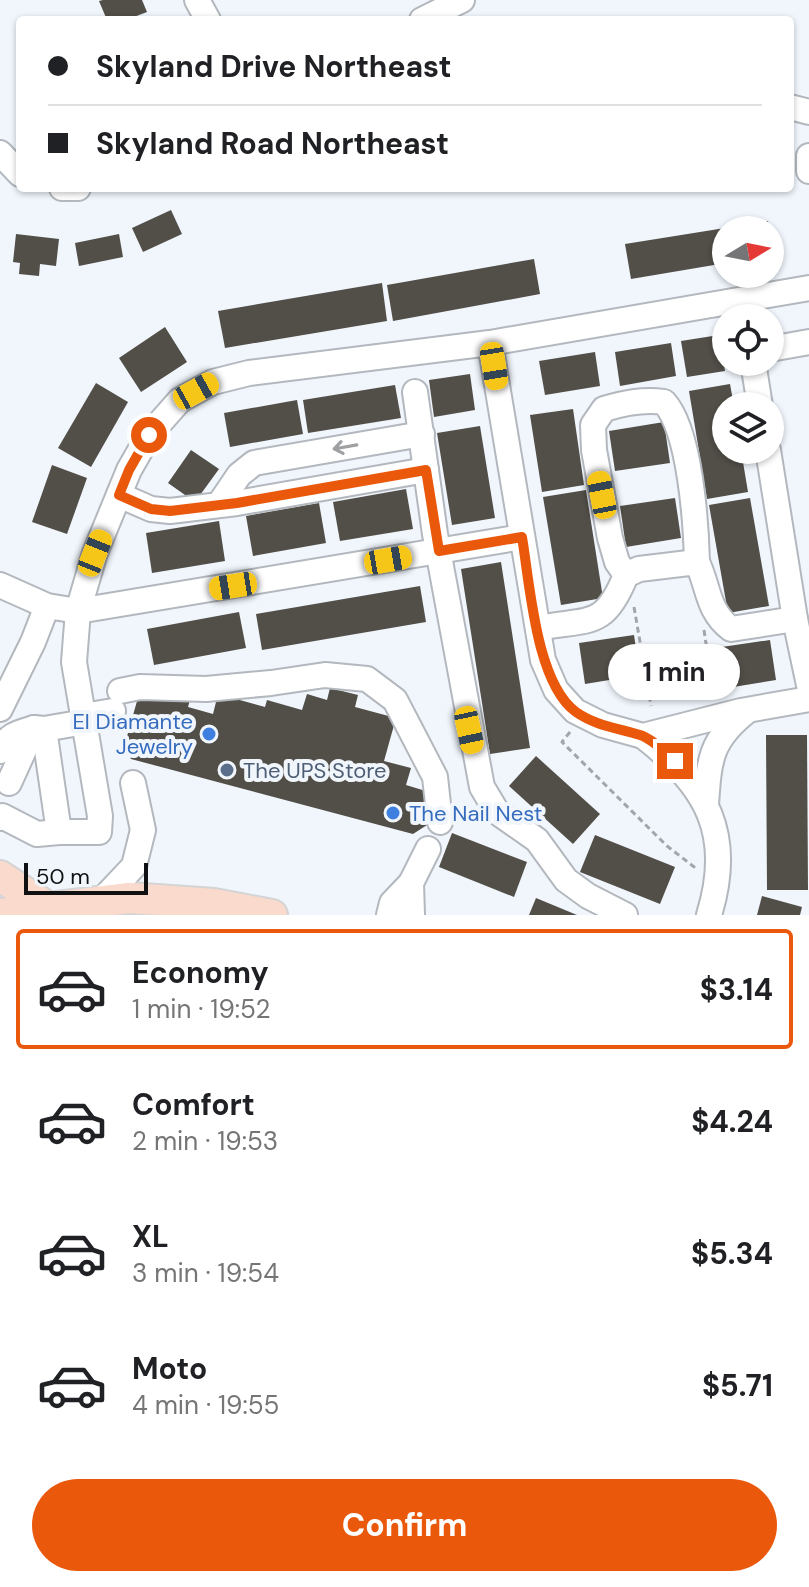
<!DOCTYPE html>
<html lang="en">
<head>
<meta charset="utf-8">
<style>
  body { margin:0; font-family:"DM Sans",sans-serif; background:#f6f6f6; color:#202124; height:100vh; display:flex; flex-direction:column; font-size:30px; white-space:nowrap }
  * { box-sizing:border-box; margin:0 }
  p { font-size:26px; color:#757577 }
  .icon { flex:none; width:44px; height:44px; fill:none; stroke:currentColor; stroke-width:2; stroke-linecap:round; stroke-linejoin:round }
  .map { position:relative; height:915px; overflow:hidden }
  .sheet { display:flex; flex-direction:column; background:#fff; flex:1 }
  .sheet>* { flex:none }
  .guide { position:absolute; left:16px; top:16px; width:778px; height:176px; border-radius:8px; box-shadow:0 2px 6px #0004; display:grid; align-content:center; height:176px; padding:0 32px; background:#fff }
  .needle { width:52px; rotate:80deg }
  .buttons { position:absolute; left:712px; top:216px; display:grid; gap:16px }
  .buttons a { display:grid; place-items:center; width:72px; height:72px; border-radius:50%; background:#fff; box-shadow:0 2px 6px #0004; font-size:40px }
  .scale { position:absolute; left:24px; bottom:20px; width:124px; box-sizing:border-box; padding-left:8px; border:4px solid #0f1113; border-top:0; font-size:22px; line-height:28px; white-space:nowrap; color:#0f1113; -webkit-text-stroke:6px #f0f6fc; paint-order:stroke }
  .end { position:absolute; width:36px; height:36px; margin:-18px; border:10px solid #ea580c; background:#fff; box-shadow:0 0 0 4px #fff }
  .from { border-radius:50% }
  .bubble { position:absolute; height:56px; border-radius:28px; background:#fff; box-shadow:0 2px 6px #0004; font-size:26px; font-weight:700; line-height:56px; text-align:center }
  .car { position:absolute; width:24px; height:48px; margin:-24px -12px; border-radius:10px; box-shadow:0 0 6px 2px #0007; background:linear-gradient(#f5c518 24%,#345 0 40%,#f5c518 0 76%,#345 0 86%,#f5c518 0) }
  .guide b { display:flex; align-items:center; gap:28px; height:76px; font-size:30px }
  .guide b+b { border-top:2px solid #e0e0e0 }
  .guide i { width:20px; height:20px; background:#202124 }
  ul { padding:14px 0 0; list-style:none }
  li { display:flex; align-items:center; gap:24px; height:120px; margin:0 16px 12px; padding:0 16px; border:4px solid transparent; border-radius:8px }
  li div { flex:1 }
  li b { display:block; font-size:30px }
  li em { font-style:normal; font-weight:700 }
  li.selected { border-color:#ea580c }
  li>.icon { width:72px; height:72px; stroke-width:1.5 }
  .action { display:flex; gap:16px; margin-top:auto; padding:16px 32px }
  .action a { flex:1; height:92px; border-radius:48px; background:#ea580c; color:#fff; font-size:32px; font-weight:700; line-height:92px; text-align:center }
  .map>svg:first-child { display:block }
</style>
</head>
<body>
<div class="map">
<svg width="809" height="915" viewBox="0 0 809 915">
  <rect width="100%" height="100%" fill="#f0f6fc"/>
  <g fill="#524e48">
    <polygon points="103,0 142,0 147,12 126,20 107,20 99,1"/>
    <polygon points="171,210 182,234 143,252 132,228"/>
    <polygon points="768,221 769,230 726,230 726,263 631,279 625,244"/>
    <polygon points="16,234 59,239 56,266 40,264 39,276 19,274 20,263 13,262"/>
    <polygon points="119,234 123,257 79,266 75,243"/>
    <polygon points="534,259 540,294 393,321 387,285"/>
    <polygon points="382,283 387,321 225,348 218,311"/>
    <polygon points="165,327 187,362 141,392 119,358"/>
    <polygon points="719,335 725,371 687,377 681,341"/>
    <polygon points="671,343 676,376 620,386 615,352"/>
    <polygon points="595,352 600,386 545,395 539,361"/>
    <polygon points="470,374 475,410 434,417 429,380"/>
    <polygon points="96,383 128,402 91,467 58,448"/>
    <polygon points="730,384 734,406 726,406 726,450 741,450 748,492 707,499 689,391"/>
    <polygon points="395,385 401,418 308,433 303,400"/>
    <polygon points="297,400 303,434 230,447 224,413"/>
    <polygon points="573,409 584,485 542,492 530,415"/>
    <polygon points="664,422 670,463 615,471 609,431"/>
    <polygon points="480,426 495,518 452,525 437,433"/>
    <polygon points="191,450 219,469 195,502 168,483"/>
    <polygon points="52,465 87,478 67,534 32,522"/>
    <polygon points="406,489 413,529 340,541 333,502"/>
    <polygon points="586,490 603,598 561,605 543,497"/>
    <polygon points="675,498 681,538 626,547 620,506"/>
    <polygon points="750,498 769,606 728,613 709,505"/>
    <polygon points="319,503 326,543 253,556 246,516"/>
    <polygon points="219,521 225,561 152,573 146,533"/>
    <polygon points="501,562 530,748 490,754 461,569"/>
    <polygon points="420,586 426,622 262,650 256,614"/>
    <polygon points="239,612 246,648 154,665 147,629"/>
    <polygon points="634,635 640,675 585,684 579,643"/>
    <polygon points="770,640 776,680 721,689 715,648"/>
    <polygon points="692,654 694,661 703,660 707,688 664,694 662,685 655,686 652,668 664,667 663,659"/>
    <polygon points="330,688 358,695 355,707 396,718 384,761 411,768 406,785 429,792 425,807 431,809 427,825 413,834 131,759 124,747 139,694 190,700 188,707 213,714 218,694 265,707 267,700 302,710 307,694 327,700"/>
    <polygon points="766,735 807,735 808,890 767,890"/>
    <polygon points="536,756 600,814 573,844 509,786"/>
    <polygon points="452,833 527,862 514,897 439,867"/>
    <polygon points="595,835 675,867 660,904 580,872"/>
    <polygon points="762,896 802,907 800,915 757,915"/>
    <polygon points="536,898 577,915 529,915"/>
  </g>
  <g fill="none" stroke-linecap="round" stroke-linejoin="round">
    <defs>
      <g id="minor">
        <polyline points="197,0 208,20"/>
        <polyline points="422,20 462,0"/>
        <polyline points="790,107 809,112"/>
        <polyline points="0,153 20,174"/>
        <polyline points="809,156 809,171"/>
        <polyline points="62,188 78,188"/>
        <polyline points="490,343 543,660 556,690 575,711 603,725 643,736 741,711 809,699"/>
        <polyline points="770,349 809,342"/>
        <polyline points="753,362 760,406"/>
        <polyline points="415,392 435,534 482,787 497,812 537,840 566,880 588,896 625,915"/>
        <polyline points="768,450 795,619 809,685"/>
        <polyline points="119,495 151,509 170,511 237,503 426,470"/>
        <polyline points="220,503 239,475 254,463 422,434"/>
        <path d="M626 575 617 562 610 538 594 450 593 425 604 409C624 403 643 399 664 402 690 430 696 522 697 562"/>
        <polyline points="0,585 47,606 78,611 522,537"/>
        <path d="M538 628C589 618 604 630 626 575L639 569 697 562C709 587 707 611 731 629L795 619"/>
        <polyline points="120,691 140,687 206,689 271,683 325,675 367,679 395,700 435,777 440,822"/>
        <polyline points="0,709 33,642 47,606"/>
        <polyline points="83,716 113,711"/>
        <path d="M643 736C707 786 734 834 709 915"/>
        <path d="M0 751C8 735 17 733 34 728"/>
        <polyline points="9,783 34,728 44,729"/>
        <path d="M706 805C709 760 710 740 747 711"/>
        <polyline points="0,818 2,816 37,834 59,832 99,832 100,816 74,662 78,611 95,553 129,470 149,435 180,400 213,382 249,373 490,343 809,288"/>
        <polyline points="59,832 44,729 85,722"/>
        <polyline points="411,883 428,849"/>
        <polyline points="102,900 134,866 143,830 133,783"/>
        <polyline points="389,915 392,903 411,883 412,915"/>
      </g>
      <g id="major">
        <polyline points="0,876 55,912"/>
        <polyline points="0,914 129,898 214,904 272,915"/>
      </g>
    </defs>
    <use href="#minor" stroke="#b3b8be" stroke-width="28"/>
    <use href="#major" stroke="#d4d4d5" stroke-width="34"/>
    <g stroke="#a2a6ab" stroke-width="3" stroke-dasharray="6 4" stroke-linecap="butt">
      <polyline points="634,607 651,706"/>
      <polyline points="704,630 714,698"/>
      <polyline points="570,732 562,742 667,846 698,870"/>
    </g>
    <use href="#minor" stroke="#fff" stroke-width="24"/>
    <use href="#major" stroke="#fadacd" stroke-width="30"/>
  </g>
  <defs><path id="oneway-shaft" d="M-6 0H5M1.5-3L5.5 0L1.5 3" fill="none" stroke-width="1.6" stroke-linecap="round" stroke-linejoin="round" transform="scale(2)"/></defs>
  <use stroke="#9fa0a1" href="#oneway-shaft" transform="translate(345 447) rotate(170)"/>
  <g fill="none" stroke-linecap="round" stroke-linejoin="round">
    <path stroke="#ea580c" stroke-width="10" d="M149 435 129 470 119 495 151 509 170 511 237 503 426 470 439 551 522 537C530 585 536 683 576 712 596 726 618 728 640 735 653 739 665 753 675 761"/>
  </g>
  <g fill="#3f7fe0" stroke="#f0f6fc" stroke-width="3">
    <circle cx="209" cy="734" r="8"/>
    <circle cx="393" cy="813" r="8"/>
  </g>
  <circle fill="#5c6f8a" stroke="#f0f6fc" stroke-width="3" cx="227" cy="770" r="8"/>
  <g text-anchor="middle" stroke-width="8" stroke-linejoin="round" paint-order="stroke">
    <g font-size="22" fill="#366cbe" stroke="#f0f6fc" text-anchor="end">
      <text x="193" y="729">El Diamante<tspan x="193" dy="25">Jewelry</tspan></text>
      <text x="409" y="821" text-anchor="start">The Nail Nest</text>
    </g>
    <g font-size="22" fill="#4e5e75" stroke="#f0f6fc" text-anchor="start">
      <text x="243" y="778">The UPS Store</text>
    </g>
  </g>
</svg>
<div class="buttons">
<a><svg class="needle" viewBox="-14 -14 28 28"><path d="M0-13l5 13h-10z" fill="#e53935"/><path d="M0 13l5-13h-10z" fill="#757577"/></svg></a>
<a><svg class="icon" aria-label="locate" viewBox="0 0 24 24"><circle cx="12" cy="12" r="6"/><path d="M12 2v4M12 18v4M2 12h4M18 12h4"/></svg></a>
<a><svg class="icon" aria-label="layers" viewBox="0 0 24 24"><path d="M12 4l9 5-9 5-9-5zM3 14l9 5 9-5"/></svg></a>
</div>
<div class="scale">50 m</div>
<i class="end from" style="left:149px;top:435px"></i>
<i class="end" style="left:675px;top:761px"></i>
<div class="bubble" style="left:608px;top:644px;width:132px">1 min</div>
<i class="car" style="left:494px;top:366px;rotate:171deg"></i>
<i class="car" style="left:196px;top:391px;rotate:61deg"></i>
<i class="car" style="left:602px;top:495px;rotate:349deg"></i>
<i class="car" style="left:95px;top:553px;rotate:22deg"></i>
<i class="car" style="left:388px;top:560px;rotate:80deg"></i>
<i class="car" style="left:233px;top:586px;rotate:261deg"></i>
<i class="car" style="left:469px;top:730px;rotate:168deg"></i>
<div class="guide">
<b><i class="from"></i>Skyland Drive Northeast</b>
<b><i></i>Skyland Road Northeast</b>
</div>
</div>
<section class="sheet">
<ul>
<li class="selected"><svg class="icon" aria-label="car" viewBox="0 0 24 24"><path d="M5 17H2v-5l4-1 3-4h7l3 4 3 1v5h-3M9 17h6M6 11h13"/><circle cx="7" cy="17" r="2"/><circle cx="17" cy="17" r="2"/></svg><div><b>Economy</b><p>1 min · 19:52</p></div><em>$3.14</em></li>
<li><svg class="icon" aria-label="car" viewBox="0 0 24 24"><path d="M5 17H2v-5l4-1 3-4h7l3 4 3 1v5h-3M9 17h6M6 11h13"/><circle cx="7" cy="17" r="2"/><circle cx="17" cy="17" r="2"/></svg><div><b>Comfort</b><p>2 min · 19:53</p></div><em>$4.24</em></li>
<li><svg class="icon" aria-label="car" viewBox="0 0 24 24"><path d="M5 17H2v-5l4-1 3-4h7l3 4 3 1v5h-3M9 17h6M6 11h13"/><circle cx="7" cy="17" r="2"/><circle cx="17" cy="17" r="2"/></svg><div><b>XL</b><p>3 min · 19:54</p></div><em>$5.34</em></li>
<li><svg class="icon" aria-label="car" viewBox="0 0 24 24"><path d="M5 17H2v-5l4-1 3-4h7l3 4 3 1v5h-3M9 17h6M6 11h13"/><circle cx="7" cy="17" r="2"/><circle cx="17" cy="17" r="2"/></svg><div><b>Moto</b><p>4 min · 19:55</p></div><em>$5.71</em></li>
</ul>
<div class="action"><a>Confirm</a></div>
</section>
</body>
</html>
